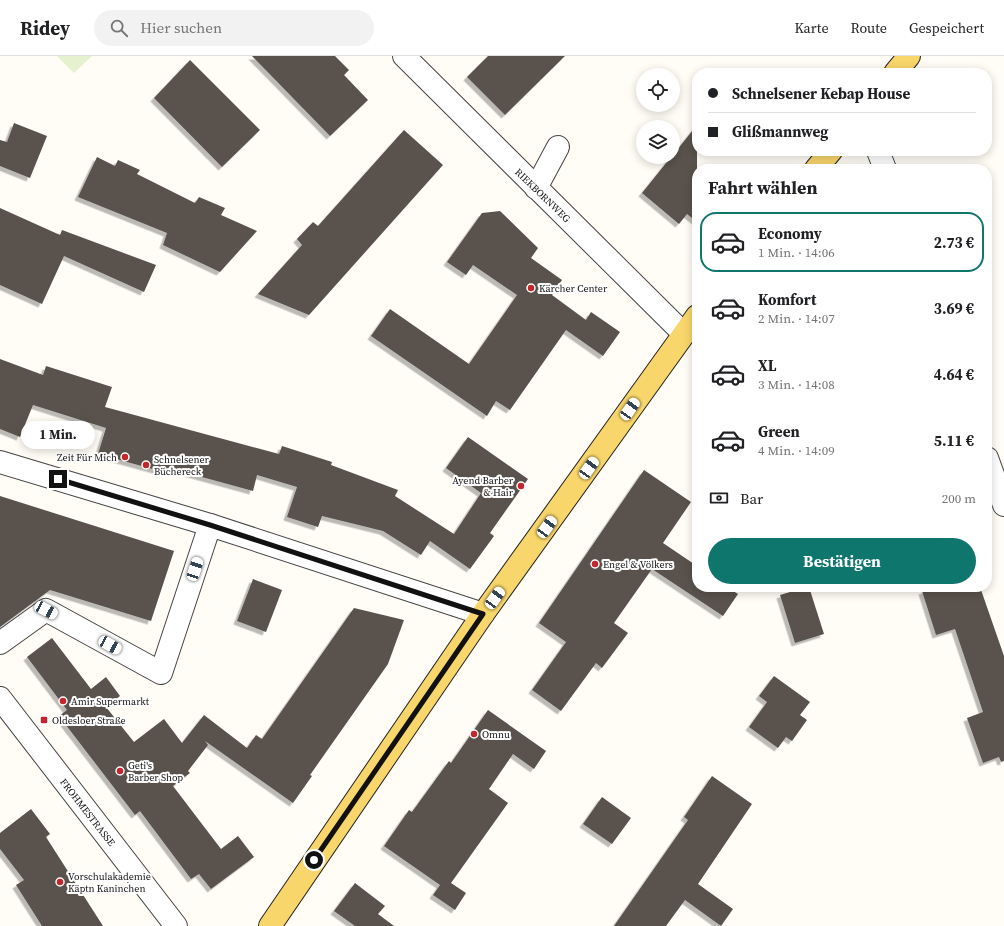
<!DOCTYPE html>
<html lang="de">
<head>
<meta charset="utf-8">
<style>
  body { margin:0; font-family:"Source Serif 4",serif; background:#f2f2f2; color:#202124; height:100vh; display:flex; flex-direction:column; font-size:15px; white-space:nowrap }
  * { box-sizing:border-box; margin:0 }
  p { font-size:13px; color:#757577 }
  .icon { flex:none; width:22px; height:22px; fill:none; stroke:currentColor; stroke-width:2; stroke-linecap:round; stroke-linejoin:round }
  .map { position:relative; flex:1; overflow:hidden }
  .drawer { position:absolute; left:692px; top:108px; width:300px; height:428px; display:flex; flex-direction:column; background:#fff; border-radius:16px; box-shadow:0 2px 10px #0003 }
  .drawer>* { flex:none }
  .hud { position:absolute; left:692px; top:12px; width:300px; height:88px; border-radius:16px; box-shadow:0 2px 10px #0003; display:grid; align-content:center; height:88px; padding:0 16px; background:#fff }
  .fabs { position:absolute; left:636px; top:12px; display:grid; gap:8px }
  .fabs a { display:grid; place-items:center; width:44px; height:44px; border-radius:50%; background:#fff; box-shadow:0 2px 10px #0003; font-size:20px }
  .end { position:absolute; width:18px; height:18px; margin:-9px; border:5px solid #111; background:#fff; box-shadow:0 0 0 2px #fff }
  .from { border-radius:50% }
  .bubble { position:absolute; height:28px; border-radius:14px; background:#fff; box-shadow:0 2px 10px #0003; font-size:13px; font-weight:700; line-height:28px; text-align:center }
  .car { position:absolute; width:12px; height:24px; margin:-12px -6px; border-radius:5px; box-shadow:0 0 3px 1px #0007; background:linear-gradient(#fff 24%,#345 0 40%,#fff 0 76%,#345 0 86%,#fff 0) }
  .hud b { display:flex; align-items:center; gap:14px; height:38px; font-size:15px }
  .hud b+b { border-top:1px solid #e0e0e0 }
  .hud i { width:10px; height:10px; background:#202124 }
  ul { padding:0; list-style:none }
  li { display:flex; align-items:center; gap:12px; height:60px; margin:0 8px 6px; padding:0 8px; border:2px solid transparent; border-radius:16px }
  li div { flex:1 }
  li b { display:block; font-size:15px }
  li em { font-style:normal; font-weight:700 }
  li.selected { border-color:#0f766e }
  li>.icon { width:36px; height:36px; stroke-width:1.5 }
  h2 { padding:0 16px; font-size:18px; line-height:48px }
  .pay { display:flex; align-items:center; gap:10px; height:44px; padding:0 16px; font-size:15px }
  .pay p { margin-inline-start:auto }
  .button { display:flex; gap:8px; margin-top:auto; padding:8px 16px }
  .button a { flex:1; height:46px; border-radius:24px; background:#0f766e; color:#fff; font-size:16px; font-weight:700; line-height:46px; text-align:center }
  header { display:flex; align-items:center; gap:24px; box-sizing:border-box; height:56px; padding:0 20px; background:#fff; border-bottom:1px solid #e0e0e0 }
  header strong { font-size:19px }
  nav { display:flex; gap:22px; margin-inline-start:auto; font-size:14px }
  .search { width:280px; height:36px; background:#f2f2f2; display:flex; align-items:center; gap:10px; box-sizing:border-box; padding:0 14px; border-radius:22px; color:#757577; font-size:15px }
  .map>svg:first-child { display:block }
</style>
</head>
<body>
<header>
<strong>Ridey</strong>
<div class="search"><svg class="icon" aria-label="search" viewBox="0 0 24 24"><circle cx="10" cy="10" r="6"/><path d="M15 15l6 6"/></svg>Hier suchen</div>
<nav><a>Karte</a><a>Route</a><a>Gespeichert</a></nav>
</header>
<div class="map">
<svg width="1004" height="870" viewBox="0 0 1004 870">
  <defs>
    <filter id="shadow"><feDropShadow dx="-3.5" dy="3.5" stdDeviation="0" flood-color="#0004"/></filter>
  </defs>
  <rect width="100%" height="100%" fill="#fffdf5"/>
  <polygon fill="#e6f2cf" points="57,0 92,0 74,17"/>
  <g fill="#5a524d" filter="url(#shadow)">
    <polygon points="252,0 335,0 349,14 344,19 368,44 330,80"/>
    <polygon points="488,0 565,0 505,59 467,21"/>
    <polygon points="190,4 260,74 222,111 154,42"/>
    <polygon points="14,67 47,80 30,122 0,110 0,84 7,86"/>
    <polygon points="697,69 697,166 687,158 679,168 642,137 671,101 673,101 673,99"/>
    <polygon points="404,74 443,109 309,259 258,238 302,189 297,183 313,166 318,170"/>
    <polygon points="97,101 115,110 118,104 140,114 137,118 195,147 199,141 225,152 221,159 257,175 220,216 163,189 167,177 78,141"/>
    <polygon points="0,152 60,179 62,174 156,209 144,236 64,200 42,248 0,229"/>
    <polygon points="500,155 538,192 531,202 562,224 552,239 586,264 591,256 620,276 603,300 566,274 510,354 496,345 487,360 371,280 390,253 469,308 517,239 473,209 466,219 447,206 482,157"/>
    <polygon points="0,303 43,319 46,310 112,331 105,351 279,398 282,390 332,406 331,409 398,434 395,440 454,478 481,437 446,412 468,381 528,423 490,477 494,480 470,513 430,485 421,499 383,475 322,460 318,471 287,461 297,431 257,419 253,435 169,412 167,417 98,398 106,372 33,349 20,381 0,373"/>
    <polygon points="644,414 691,446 663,487 697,510 697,531 727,531 738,538 723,560 652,513 614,567 628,577 602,612 596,607 561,655 532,634 566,586 539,567"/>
    <polygon points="0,440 174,495 151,565 50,534 0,571"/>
    <polygon points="253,523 282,534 266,576 237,565"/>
    <polygon points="807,531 809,531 824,578 795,587 780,539"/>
    <polygon points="936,531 980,531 1004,600 1004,705 1001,706 999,701 983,707 967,662 983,656 955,573 936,579 922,535"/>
    <polygon points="354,552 404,564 388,608 310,719 312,720 293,747 205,685 208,689 188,715 190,717 173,730 221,793 238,780 254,801 211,833 199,818 191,823 140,755 135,759 59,660 67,654 27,601 52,582 91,633 106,621 120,640 106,651 134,686 164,663 182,687 204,659 247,692 256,679 262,683"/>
    <polygon points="774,620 810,646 800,659 807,664 792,685 786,681 778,692 749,671 767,646 759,640"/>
    <polygon points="488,654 546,695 534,713 513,698 489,733 508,747 451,827 466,837 455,854 433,839 440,829 384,790 409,754 412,756 449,705 451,707"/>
    <polygon points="712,720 752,748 698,828 733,853 721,870 685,844 666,870 614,870 688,764 684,761"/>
    <polygon points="602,741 631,762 612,788 583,768"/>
    <polygon points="31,753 50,778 46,781 103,870 42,870 16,829 24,824 0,793 0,777"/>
    <polygon points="355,827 385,850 378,858 394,870 355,870 334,855"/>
  </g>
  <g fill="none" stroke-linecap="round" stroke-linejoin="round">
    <defs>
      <g id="minor">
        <polyline points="404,0 683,277"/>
        <polyline points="878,95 885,113"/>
        <polyline points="536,132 558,91"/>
        <polyline points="987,402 1004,449"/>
        <polyline points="0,406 210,469 483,558"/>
        <polyline points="0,587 46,554 161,617 210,469"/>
        <polyline points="0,642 176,870"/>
      </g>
      <g id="major">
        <polyline points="895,17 909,0"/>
        <polyline points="816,113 831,95"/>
        <polyline points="270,870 483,558 697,260"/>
      </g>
    </defs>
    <use href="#minor" stroke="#444" stroke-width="24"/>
    <use href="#major" stroke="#222" stroke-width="24"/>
    <use href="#minor" stroke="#fff" stroke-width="22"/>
    <use href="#major" stroke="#f9d66b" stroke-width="22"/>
  </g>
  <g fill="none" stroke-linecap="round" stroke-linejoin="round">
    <polyline stroke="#111" stroke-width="5" points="58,423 210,469 483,558 314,804"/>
  </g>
  <g fill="#c4262e" stroke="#fff" stroke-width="1.5">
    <circle cx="531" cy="232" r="4"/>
    <circle cx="125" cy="401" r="4"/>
    <circle cx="146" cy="409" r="4"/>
    <circle cx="521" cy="430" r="4"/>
    <circle cx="595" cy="508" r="4"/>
    <circle cx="63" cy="645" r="4"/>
    <rect x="40" y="660" width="8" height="8" rx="2"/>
    <circle cx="474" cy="678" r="4"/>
    <circle cx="120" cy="715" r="4"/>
    <circle cx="60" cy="826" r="4"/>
  </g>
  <g text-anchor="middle" stroke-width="4" stroke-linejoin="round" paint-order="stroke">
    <g font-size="10" fill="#111" stroke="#fff">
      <text transform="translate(543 139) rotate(44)" y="4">RIEKBORNWEG</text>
      <text transform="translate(88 756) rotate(52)" y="4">FROHMESTRASSE</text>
    </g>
    <g font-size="10" fill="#111" stroke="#fff" text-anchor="start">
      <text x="539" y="236">Kärcher Center</text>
      <text x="117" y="405" text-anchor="end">Zeit Für Mich</text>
      <text x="154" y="407">Schnelsener<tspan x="154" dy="12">Büchereck</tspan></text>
      <text x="513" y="428" text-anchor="end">Ayend Barber<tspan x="513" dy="12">&amp; Hair</tspan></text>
      <text x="603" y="512">Engel &amp; Völkers</text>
      <text x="71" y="649">Amir Supermarkt</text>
      <text x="52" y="668">Oldesloer Straße</text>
      <text x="482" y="682">Omnu</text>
      <text x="128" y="713">Geti's<tspan x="128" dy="12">Barber Shop</tspan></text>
      <text x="68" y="824">Vorschulakademie<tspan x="68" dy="12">Käptn Kaninchen</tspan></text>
    </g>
  </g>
</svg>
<div class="fabs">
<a><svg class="icon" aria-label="locate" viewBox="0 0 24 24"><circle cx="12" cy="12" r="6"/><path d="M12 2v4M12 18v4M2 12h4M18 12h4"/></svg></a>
<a><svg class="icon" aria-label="layers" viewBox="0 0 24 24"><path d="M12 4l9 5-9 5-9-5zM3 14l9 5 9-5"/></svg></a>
</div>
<i class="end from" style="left:314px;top:804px"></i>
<i class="end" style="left:58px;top:423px"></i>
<div class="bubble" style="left:21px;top:365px;width:74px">1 Min.</div>
<i class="car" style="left:630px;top:353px;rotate:35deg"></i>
<i class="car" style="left:589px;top:412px;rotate:35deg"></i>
<i class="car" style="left:547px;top:471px;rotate:36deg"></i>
<i class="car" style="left:195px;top:513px;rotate:18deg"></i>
<i class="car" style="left:495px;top:542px;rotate:36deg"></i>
<i class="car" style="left:46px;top:554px;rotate:118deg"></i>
<i class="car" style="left:110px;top:589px;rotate:119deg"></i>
<div class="hud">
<b><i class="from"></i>Schnelsener Kebap House</b>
<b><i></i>Glißmannweg</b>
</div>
<section class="drawer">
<h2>Fahrt wählen</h2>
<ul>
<li class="selected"><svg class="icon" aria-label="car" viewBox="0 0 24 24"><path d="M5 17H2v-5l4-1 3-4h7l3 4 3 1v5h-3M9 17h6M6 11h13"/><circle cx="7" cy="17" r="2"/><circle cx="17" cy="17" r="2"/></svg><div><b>Economy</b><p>1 Min. · 14:06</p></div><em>2.73 €</em></li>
<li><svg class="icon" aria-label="car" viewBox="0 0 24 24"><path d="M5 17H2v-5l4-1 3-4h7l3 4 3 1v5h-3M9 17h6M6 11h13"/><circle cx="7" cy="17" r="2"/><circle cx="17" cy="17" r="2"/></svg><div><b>Komfort</b><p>2 Min. · 14:07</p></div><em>3.69 €</em></li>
<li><svg class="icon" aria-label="car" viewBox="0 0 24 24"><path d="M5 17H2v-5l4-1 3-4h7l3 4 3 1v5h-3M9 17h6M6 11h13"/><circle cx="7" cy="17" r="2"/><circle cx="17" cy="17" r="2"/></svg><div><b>XL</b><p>3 Min. · 14:08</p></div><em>4.64 €</em></li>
<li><svg class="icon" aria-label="car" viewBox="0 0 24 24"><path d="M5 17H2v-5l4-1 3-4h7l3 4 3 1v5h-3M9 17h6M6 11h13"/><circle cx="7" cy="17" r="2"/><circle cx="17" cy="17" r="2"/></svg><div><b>Green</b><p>4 Min. · 14:09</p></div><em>5.11 €</em></li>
</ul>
<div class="pay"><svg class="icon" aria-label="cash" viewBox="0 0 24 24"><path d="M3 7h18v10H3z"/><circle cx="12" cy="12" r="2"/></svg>Bar<p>200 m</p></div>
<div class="button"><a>Bestätigen</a></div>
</section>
</div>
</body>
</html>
